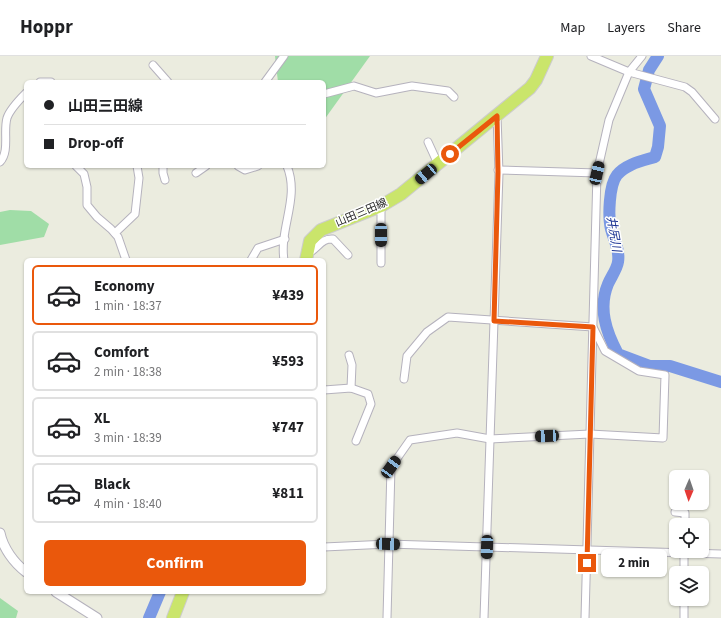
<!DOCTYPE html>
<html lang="en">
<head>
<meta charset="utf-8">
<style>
  body { margin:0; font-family:"Source Sans 3","Noto Sans JP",sans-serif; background:#f6f6f6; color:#202124; height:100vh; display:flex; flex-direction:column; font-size:15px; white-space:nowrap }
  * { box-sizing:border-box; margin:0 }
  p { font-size:13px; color:#757577 }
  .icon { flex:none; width:22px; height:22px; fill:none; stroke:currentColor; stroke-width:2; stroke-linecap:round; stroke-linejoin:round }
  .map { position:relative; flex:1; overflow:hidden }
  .panel { position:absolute; left:24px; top:202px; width:302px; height:336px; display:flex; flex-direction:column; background:#fff; border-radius:6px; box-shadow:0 1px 3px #0004 }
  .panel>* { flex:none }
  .banner { position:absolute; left:24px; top:24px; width:302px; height:88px; border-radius:6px; box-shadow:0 1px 3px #0004; display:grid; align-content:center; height:88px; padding:0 20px; background:#fff }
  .needle { width:26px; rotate:182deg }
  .tools { position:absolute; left:669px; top:414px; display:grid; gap:8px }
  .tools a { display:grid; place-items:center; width:40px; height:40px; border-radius:6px; background:#fff; box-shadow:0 1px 3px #0004; font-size:20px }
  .end { position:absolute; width:18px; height:18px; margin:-9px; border:5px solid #ea580c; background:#fff; box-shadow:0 0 0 2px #fff }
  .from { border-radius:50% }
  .bubble { position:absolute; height:28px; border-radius:6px; background:#fff; box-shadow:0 1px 3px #0004; font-size:13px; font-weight:700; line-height:28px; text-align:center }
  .car { position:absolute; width:12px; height:24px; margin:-12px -6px; border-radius:5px; box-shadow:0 0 3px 1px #0007; background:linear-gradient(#222 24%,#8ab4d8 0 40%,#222 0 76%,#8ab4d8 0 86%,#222 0) }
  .banner b { display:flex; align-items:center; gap:14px; height:38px; font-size:15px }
  .banner b+b { border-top:1px solid #e0e0e0 }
  .banner i { width:10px; height:10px; background:#202124 }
  ul { padding:7px 0 0; list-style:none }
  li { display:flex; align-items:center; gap:12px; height:60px; margin:0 8px 6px; padding:0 12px; border:2px solid #e0e0e0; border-radius:6px }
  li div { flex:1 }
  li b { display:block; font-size:15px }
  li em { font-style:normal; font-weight:700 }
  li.active { border-color:#ea580c }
  li>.icon { width:36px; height:36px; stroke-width:1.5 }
  .action { display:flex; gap:8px; margin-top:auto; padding:8px 20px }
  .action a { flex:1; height:46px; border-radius:6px; background:#ea580c; color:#fff; font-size:16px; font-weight:700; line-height:46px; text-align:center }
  header { display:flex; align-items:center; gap:24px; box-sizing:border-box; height:56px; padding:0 20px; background:#fff; border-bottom:1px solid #e0e0e0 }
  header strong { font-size:19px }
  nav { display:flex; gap:22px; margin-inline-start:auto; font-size:14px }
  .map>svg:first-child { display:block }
</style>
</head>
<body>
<header>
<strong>Hoppr</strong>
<nav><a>Map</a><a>Layers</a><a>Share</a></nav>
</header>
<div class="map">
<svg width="721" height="562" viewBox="0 0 721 562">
  <rect width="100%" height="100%" fill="#ebecdf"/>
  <g fill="#a0dda7">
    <polygon points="275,0 370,0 324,64 324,26 278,26"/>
    <polygon points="10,154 31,155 49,168 44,181 0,189 0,156"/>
    <polygon points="0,542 18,555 16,562 0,562"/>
  </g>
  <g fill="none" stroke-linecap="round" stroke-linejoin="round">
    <g stroke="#7b99e4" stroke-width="12">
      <path d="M658 0 649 14 644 33 660 70 658 91 655 101C642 105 626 108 617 119 609 129 608 161 611 173 614 184 620 194 618 206 617 213 611 221 608 228 598 252 606 276 618 298L650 310H670L721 326"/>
      <polyline points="149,562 160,536"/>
    </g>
    <defs>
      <g id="minor">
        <polyline points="591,0 629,16 685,31 692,36 715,63"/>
        <polyline points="153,9 168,26"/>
        <polyline points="40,26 51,26"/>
        <polyline points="265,26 284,0"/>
        <polyline points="324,38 354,30 376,37 412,30 448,35 454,41"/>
        <polyline points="428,86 438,108"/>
        <path d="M0 106C10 95 3 76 7 62 10 53 19 44 26 37"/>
        <polyline points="76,110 84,118 87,131 87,149 97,161 111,173 118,181 126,204"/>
        <polyline points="163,110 163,117 165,124"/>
        <polyline points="238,110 245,114 258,110"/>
        <polyline points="498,114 597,117"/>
        <polyline points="196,117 206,110"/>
        <polyline points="381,150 381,207"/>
        <polyline points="115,177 135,158 139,122 137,110"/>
        <path d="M307 195H312C319 190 323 182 333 183L348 199"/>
        <polyline points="251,204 258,192 285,183"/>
        <path d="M284 204C279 172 300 142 287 110"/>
        <polyline points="349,299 352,309 351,332"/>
        <polyline points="324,334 351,332 368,338 371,348 356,385"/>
        <polyline points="675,456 685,457 685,469"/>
        <polyline points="324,491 388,488 721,498"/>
        <polyline points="684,517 684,495"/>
        <polyline points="684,543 684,562"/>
        <polyline points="387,562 391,411 410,384 457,377 490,383 590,378 663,382 665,319 639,315 605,295 593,271 448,261 427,276 407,300 404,323"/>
        <polyline points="484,562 499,117 497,60"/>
        <polyline points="585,562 597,117 609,64 629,16 642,0"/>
      </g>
      <g id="tertiary">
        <path d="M0 477C3 492 14 507 26 516"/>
        <polyline points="56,536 97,562"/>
      </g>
      <g id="primary">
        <polyline points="306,204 310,185 321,174 381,150 401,138 530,32 536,24 547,0"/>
        <polyline points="173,562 183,536"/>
      </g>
    </defs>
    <use href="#minor" stroke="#b5b2bd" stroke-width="9"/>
    <use href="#tertiary" stroke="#b5b2bd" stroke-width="11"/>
    <use href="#primary" stroke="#ccc" stroke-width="14"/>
    <use href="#minor" stroke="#fff" stroke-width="7"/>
    <use href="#tertiary" stroke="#fff" stroke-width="9"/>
    <use href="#primary" stroke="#cae56b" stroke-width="12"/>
  </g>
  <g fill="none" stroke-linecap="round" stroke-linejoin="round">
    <polyline stroke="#ea580c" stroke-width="5" points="450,98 497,60 498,117 494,265 593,271 587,507"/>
  </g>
  <g text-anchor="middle" stroke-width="3" stroke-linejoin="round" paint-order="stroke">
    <g font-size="11" fill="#2b2b2b" stroke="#fff">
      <text transform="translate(361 156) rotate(-23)" y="4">山田三田線</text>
    </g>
    <g font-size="12" font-style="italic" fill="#193191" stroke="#fff">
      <text transform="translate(614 178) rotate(80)" y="4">井尻川</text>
    </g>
  </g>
</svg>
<div class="tools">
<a><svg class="needle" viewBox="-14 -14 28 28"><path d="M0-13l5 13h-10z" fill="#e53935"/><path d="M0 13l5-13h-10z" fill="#757577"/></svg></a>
<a><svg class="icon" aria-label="locate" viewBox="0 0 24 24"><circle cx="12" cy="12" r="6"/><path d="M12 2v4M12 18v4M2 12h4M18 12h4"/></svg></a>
<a><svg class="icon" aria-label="layers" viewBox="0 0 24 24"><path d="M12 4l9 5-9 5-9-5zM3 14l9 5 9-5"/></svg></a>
</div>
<i class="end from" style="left:450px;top:98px"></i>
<i class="end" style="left:587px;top:507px"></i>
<div class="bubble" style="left:601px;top:493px;width:66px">2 min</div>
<i class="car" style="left:597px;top:117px;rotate:13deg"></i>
<i class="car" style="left:426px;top:118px;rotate:230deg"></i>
<i class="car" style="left:381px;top:179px;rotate:180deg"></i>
<i class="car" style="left:547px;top:380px;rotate:267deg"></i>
<i class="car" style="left:391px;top:411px;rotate:36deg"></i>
<i class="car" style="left:388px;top:488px;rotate:92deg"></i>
<i class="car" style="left:487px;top:491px;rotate:182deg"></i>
<div class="banner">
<b><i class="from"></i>山田三田線</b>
<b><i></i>Drop-off</b>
</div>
<section class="panel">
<ul>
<li class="active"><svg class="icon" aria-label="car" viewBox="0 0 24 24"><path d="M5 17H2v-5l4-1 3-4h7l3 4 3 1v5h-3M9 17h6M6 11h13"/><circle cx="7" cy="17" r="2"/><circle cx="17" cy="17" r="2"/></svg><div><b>Economy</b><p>1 min · 18:37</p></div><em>¥439</em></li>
<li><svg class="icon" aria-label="car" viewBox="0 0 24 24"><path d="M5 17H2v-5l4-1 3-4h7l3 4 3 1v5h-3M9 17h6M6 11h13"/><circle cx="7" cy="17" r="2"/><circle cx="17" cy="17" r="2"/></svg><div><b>Comfort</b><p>2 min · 18:38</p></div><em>¥593</em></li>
<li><svg class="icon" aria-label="car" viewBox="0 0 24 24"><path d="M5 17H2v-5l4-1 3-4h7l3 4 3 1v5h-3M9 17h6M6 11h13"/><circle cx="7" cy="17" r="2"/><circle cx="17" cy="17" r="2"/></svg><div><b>XL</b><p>3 min · 18:39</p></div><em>¥747</em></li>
<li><svg class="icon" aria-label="car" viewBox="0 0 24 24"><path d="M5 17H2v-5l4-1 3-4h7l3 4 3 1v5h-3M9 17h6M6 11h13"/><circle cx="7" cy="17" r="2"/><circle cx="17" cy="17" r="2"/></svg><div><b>Black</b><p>4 min · 18:40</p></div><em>¥811</em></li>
</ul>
<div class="action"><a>Confirm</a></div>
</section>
</div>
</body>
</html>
